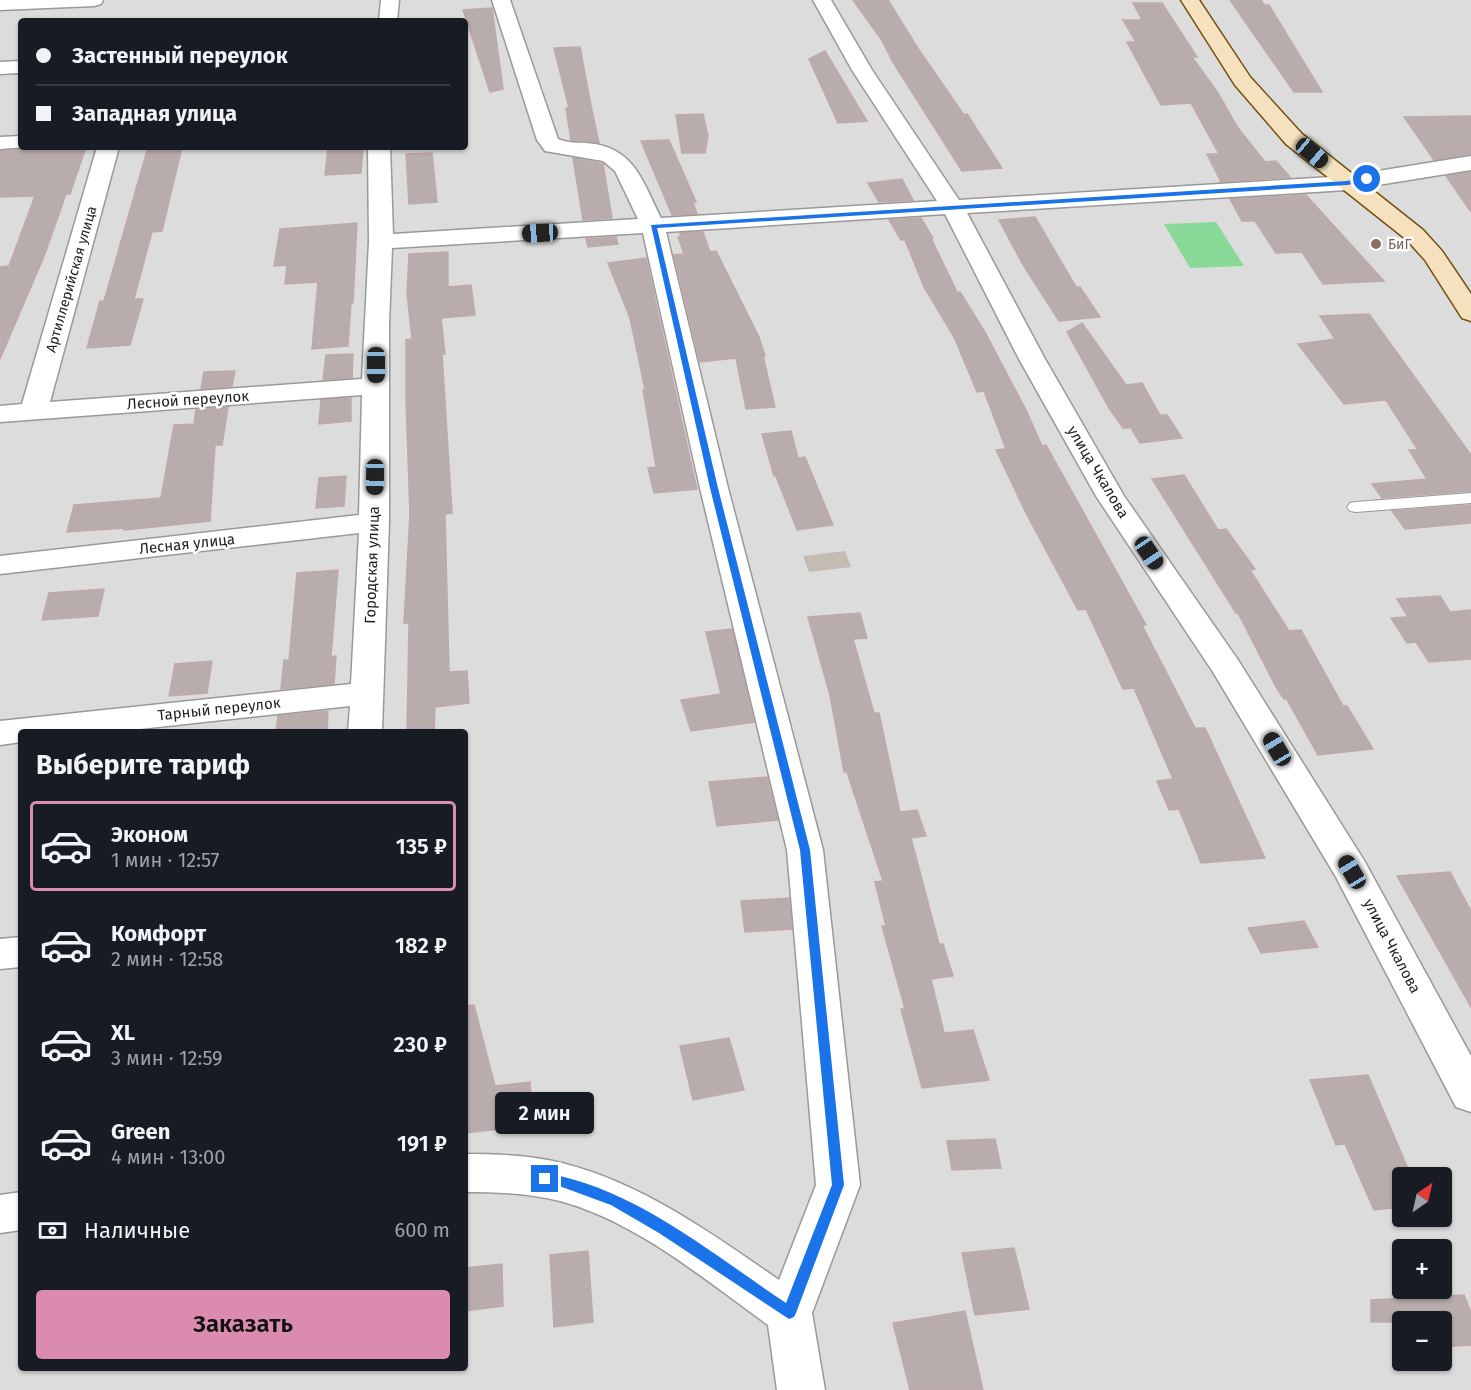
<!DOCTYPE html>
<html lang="ru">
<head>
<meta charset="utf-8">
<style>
  body { margin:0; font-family:"Fira Sans",sans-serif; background:#242831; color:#f1f3f6; height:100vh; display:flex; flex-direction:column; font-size:22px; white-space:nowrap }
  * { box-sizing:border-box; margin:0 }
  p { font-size:20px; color:#9ea1a6 }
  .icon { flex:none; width:33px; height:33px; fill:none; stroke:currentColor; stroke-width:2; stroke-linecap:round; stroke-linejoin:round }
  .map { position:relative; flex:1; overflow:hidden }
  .drawer { position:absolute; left:18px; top:729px; width:450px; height:642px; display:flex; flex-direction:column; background:#171b24; border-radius:6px; box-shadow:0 2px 4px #0004 }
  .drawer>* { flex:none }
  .hud { position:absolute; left:18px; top:18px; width:450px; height:132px; border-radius:6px; box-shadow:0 2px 4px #0004; display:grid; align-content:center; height:132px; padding:0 18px; background:#171b24 }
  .needle { width:39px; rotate:34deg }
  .buttons { position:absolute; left:1392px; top:1167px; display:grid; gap:12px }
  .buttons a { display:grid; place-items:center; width:60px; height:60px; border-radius:6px; background:#171b24; box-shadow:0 2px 4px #0004; font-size:30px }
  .end { position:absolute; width:27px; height:27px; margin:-14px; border:8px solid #1a73e8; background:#fff; box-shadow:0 0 0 3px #fff }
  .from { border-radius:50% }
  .bubble { position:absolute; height:42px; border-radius:6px; background:#171b24; box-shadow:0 2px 4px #0004; font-size:20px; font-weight:600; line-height:42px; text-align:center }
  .car { position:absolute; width:18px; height:36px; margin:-18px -9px; border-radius:8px; box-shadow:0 0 4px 2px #0007; background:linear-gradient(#222 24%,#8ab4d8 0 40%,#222 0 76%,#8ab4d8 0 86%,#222 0) }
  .hud b { display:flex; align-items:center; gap:21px; height:57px; font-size:22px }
  .hud b+b { border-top:2px solid #363941 }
  .hud i { width:15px; height:15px; background:#f1f3f6 }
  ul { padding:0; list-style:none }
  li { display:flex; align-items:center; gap:18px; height:90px; margin:0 12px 9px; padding:0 6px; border:3px solid transparent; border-radius:6px }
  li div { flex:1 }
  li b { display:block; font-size:22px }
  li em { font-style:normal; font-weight:600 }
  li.active { border-color:#dc8bb0 }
  li>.icon { width:54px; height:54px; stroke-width:1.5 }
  h2 { padding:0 18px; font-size:27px; line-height:72px }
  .pay { display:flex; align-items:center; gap:15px; height:66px; padding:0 18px; font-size:22px }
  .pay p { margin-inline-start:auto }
  .cta { display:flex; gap:12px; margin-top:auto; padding:12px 18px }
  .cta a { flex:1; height:69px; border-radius:6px; background:#dc8bb0; color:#111; font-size:24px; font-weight:600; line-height:69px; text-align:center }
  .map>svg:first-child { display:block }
</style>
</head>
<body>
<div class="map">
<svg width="1471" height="1390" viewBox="0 0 1471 1390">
  <rect width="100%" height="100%" fill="#efe9e6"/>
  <path fill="#dddcdd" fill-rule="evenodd" d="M0 0H1471V1390H0ZM21 21H465V147H21ZM21 732H465V1368H21ZM1402 1178H1442V1216H1402ZM1402 1250H1442V1288H1402ZM1402 1322H1442V1360H1402Z"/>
  <polygon fill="#c4bcb2" points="845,551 851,567 809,572 803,556"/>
  <polygon fill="#89da98" points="1216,222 1244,266 1190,268 1164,224"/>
  <g fill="#b9acac" stroke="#c0aaa9" stroke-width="1.5">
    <polygon points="853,0 888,0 919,50 964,115 967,114 1002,168 962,171 894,64 881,39"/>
    <polygon points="1230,0 1261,0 1264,5 1269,5 1322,92 1294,92"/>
    <polygon points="1133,3 1162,3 1197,57 1192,57 1218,93 1238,128 1265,162 1276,161 1290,177 1221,182 1207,154 1219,154 1191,103 1161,105 1127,42 1136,42 1123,20 1142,20"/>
    <polygon points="492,8 503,89 490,92 463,10"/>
    <polygon points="580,47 591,106 599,143 571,140 566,108 569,108 554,48"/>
    <polygon points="825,51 867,121 838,123 809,59"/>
    <polygon points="703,114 708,136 705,153 682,153 676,115"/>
    <polygon points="1471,116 1471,154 1434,160 1404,117"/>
    <polygon points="669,140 696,202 693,202 697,214 672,215 641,141"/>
    <polygon points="62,147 86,147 70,194 66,194 45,254 0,359 0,267 9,266 35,196 0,197 0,151"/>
    <polygon points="148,147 182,147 162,231 152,232 134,299 143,299 130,345 87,348 100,301 104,301"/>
    <polygon points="328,147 363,147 361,173 325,175"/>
    <polygon points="432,153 437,202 409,204 406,154"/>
    <polygon points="573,158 603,164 612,218 583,220"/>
    <polygon points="1471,172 1471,212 1446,176"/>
    <polygon points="902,179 913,200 879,202 868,183"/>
    <polygon points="1306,195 1384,281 1323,284 1302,252 1276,253 1255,221 1242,221 1230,199"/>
    <polygon points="1035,217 1076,287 1080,287 1100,317 1059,321 1022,263 999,220"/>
    <polygon points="921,218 933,238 931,238 957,292 960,292 985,332 1026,410 1042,446 1046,445 1146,625 1142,625 1195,728 1205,728 1265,858 1201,863 1179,809 1169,810 1157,781 1173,779 1134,688 1123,689 1086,609 1078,610 1027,515 996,450 1006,449 984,391 977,392 954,337 924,287 905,240 901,240 889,220"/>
    <polygon points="357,223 353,303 351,303 348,346 312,349 318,282 285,284 287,265 274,266 280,229"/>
    <polygon points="703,232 710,252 716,251 759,337 765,356 763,356 775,407 746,409 736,358 700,362 674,255 684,254 678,237 681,237 680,233"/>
    <polygon points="616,237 618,244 588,247 586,239"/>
    <polygon points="448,252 448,287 471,285 475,315 441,318 445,354 442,354 452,513 445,514 449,672 467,671 469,703 435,707 434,732 407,732 409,623 404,623 410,514 406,399 406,340 412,339 407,293 409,254"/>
    <polygon points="646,258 693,472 697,489 654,493 648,468 656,467 643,390 645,389 630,318 608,263"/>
    <polygon points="1369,314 1471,455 1471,491 1382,498 1372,484 1427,479 1409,450 1418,450 1386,400 1344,404 1298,344 1335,339 1320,316"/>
    <polygon points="1082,323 1126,385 1142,383 1160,415 1167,415 1182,438 1140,443 1131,428 1123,428 1109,408 1067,332"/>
    <polygon points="353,354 352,378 323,380 326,355"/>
    <polygon points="235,371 232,386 201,389 204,372"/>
    <polygon points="351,398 351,421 319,424 321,400"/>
    <polygon points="228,407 222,445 215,445 210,521 124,530 125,528 67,532 74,505 161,498 174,425 194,424 196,410"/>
    <polygon points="791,431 798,458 805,457 833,525 797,530 776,476 774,476 762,434"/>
    <polygon points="1184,475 1218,530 1226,529 1255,569 1250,570 1289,631 1301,630 1343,706 1347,706 1373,749 1318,755 1286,698 1284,699 1276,687 1238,613 1236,613 1152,479"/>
    <polygon points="346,476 344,506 316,508 319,478"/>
    <polygon points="1471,505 1471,523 1405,529 1392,511"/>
    <polygon points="338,570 331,657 336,656 334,684 281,689 284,660 289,660 297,573"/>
    <polygon points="104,589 98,616 42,620 49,593"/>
    <polygon points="1440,596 1450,612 1471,610 1471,659 1429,662 1416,642 1407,643 1391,618 1408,617 1397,599"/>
    <polygon points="860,613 867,638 853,639 874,713 879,713 900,812 917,810 926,836 911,838 939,944 943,944 953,976 931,979 944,1033 973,1030 989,1080 922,1088 901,1009 905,1009 882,926 886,926 875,882 883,881 847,772 844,772 830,695 808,617"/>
    <polygon points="732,629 754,722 691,731 681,700 721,694 706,632"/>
    <polygon points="212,661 207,693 169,696 175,664"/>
    <polygon points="328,711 327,732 276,732 278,716"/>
    <polygon points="767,777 778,820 717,826 709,782"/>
    <polygon points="1450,872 1471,911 1471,1007 1397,876"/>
    <polygon points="789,898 792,929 745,932 741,901"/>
    <polygon points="1304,921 1318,947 1261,953 1248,928"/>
    <polygon points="474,1005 495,1086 530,1082 532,1112 499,1113 500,1129 465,1133 465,1006"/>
    <polygon points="729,1038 744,1090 693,1100 680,1046"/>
    <polygon points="1368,1075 1412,1178 1402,1178 1402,1207 1374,1210 1345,1144 1336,1145 1310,1080"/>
    <polygon points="995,1139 1001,1168 952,1170 947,1141"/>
    <polygon points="1014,1248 1029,1309 975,1315 962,1253"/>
    <polygon points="588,1251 593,1322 554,1327 550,1255"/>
    <polygon points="502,1264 503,1306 465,1311 465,1268"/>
    <polygon points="1464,1295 1471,1313 1471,1345 1442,1347 1442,1322 1371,1322 1371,1300"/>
    <polygon points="965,1311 983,1390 910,1390 893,1323"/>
  </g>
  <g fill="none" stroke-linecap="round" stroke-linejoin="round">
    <defs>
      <polygon id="lane" points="1471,493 1471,503 1356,512 1350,511 1347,507 1350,503 1356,502"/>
      <g id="street">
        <polygon points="0,0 103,0 101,4 94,6 0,10"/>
        <polygon points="381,0 399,0 397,21 379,21"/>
        <path d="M492 0H510L558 139C568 144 583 142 595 144 636 151 644 185 661 218L937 201 852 70 813 0H831L872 70 959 200 1347 176 1471 156V170L1347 190 967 213 1045 359 1124 496 1238 660 1365 862 1471 1056V1112L1456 1107 1336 877 1213 672 1096 496 1019 359 945 214 666 232 728 488 823 850 860 1185 812 1313 825 1390H777L768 1325C704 1279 637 1222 560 1201 529 1193 497 1192 465 1192V1154C493 1154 520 1155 548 1160 634 1177 708 1231 779 1280L816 1185 787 850 700 488 643 233 392 248 389 324V522L382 732H348L350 706 113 732H21V742L0 745V721L351 684 359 533 0 574V556L359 515 362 395 0 422V406L22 404 97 147H119L50 402 362 379 369 242 368 147H390L393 234 638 219 615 171 603 161 545 151 537 140Z"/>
        <polygon points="21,61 21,73 0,74 0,62"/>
        <polygon points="21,136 21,147 27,147 0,149 0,137"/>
        <polygon points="21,937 21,967 0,969 0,939"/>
        <polygon points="21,1192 21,1230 0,1233 0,1195"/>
      </g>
      <polygon id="secondary" points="1181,0 1199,0 1250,77 1302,134 1423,230 1442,251 1471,294 1471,321 1462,318 1425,260 1407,240 1286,144 1235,85"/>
    </defs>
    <use href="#lane" stroke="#999" stroke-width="2"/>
    <use href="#street" stroke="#999" stroke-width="3"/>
    <use href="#secondary" stroke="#71510b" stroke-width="3"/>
    <use href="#lane" fill="#fff" fill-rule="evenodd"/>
    <use href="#street" fill="#fff" fill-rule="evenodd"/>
    <use href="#secondary" fill="#f6e1be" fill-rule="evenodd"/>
  </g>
  <path fill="#1a73e8" d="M1367 177 1369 181 1347 185 657 228 718 488 810 850 844 1185 796 1313 794 1317 789 1319 659 1233 611 1205 562 1187 540 1183 538 1179 545 1173C635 1188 712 1254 786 1303L832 1185 800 850 710 488 651 225 1347 181Z"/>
  <circle fill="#8d6e63" stroke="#fff" stroke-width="2" cx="1376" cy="244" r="6"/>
  <g text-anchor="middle" stroke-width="5" stroke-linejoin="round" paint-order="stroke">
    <g font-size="14" fill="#785e54" stroke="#fff" text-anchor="start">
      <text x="1388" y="249">БиГ</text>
    </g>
    <g font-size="14" fill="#1f1f1f" stroke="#fff">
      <text transform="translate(71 279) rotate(-74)" y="5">Артиллерийская улица</text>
    </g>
    <g font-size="15" fill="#1f1f1f" stroke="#fff">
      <text transform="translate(188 400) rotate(-4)" y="5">Лесной переулок</text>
      <text transform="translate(1098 472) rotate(59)" y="5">улица Чкалова</text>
      <text transform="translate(187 544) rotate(-6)" y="5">Лесная улица</text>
      <text transform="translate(372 565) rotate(-88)" y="5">Городская улица</text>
      <text transform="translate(219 709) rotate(-6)" y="5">Тарный переулок</text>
      <text transform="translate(1392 946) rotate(62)" y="5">улица Чкалова</text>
    </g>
  </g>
</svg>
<div class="buttons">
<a><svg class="needle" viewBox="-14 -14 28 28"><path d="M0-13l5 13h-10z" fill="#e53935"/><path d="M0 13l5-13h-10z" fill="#9ea1a6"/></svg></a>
<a>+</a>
<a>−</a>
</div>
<i class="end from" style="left:1367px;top:179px"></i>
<i class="end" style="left:545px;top:1179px"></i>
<div class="bubble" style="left:495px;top:1092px;width:99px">2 мин</div>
<i class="car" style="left:1312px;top:153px;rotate:130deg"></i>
<i class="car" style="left:540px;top:233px;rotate:267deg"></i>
<i class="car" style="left:376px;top:365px;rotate:180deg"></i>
<i class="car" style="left:375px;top:477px;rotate:181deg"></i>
<i class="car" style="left:1149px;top:553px;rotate:146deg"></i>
<i class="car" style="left:1277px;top:749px;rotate:329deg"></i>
<i class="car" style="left:1352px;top:872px;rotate:329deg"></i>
<div class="hud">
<b><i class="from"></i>Застенный переулок</b>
<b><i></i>Западная улица</b>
</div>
<section class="drawer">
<h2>Выберите тариф</h2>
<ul>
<li class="active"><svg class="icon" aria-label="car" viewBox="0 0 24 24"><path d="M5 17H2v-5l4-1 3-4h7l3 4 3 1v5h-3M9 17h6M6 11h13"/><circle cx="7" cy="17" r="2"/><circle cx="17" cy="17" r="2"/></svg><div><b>Эконом</b><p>1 мин · 12:57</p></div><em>135 ₽</em></li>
<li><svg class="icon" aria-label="car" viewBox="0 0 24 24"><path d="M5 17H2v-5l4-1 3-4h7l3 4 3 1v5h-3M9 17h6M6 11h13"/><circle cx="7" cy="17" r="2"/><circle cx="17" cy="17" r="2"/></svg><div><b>Комфорт</b><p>2 мин · 12:58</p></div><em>182 ₽</em></li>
<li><svg class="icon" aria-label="car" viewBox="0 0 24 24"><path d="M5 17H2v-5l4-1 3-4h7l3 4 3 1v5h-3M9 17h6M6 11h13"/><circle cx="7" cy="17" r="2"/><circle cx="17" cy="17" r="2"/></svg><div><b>XL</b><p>3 мин · 12:59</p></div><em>230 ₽</em></li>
<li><svg class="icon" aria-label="car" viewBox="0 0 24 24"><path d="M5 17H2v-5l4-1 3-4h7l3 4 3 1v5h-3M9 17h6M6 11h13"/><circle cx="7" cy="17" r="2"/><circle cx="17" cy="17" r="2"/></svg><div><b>Green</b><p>4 мин · 13:00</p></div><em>191 ₽</em></li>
</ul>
<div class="pay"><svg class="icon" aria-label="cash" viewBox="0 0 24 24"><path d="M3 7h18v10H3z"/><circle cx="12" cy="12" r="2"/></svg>Наличные<p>600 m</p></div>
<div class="cta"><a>Заказать</a></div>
</section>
</div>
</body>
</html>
